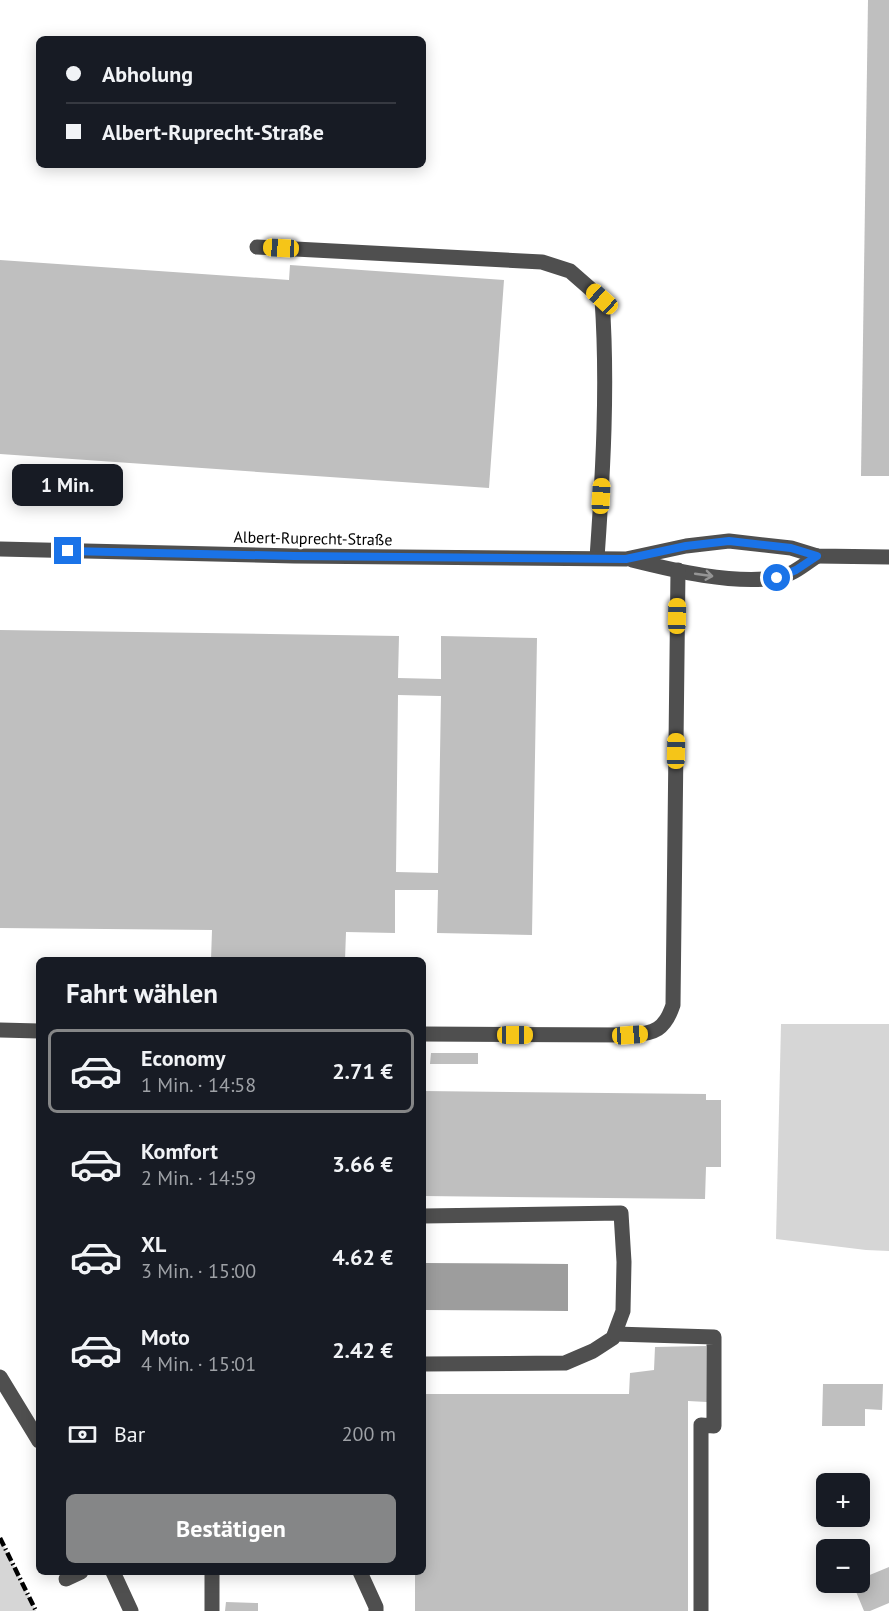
<!DOCTYPE html>
<html lang="de">
<head>
<meta charset="utf-8">
<style>
  body { margin:0; font-family:"PT Sans",sans-serif; background:#20242c; color:#f1f3f6; height:100vh; display:flex; flex-direction:column; font-size:22px; white-space:nowrap }
  * { box-sizing:border-box; margin:0 }
  p { font-size:20px; color:#9ea1a6 }
  .icon { flex:none; width:33px; height:33px; fill:none; stroke:currentColor; stroke-width:2; stroke-linecap:round; stroke-linejoin:round }
  .map { position:relative; flex:1; overflow:hidden }
  .side { position:absolute; left:36px; top:957px; width:390px; height:618px; display:flex; flex-direction:column; background:#171b24; border-radius:9px; box-shadow:0 3px 15px #0003 }
  .side>* { flex:none }
  .top-card { position:absolute; left:36px; top:36px; width:390px; height:132px; border-radius:9px; box-shadow:0 3px 15px #0003; display:grid; align-content:center; height:132px; padding:0 30px; background:#171b24 }
  .buttons { position:absolute; left:816px; top:1473px; display:grid; gap:12px }
  .buttons a { display:grid; place-items:center; width:54px; height:54px; border-radius:9px; background:#171b24; box-shadow:0 3px 15px #0003; font-size:30px }
  .end { position:absolute; width:27px; height:27px; margin:-14px; border:8px solid #1a73e8; background:#fff; box-shadow:0 0 0 3px #fff }
  .from { border-radius:50% }
  .bubble { position:absolute; height:42px; border-radius:9px; background:#171b24; box-shadow:0 3px 15px #0003; font-size:20px; font-weight:700; line-height:42px; text-align:center }
  .car { position:absolute; width:18px; height:36px; margin:-18px -9px; border-radius:8px; box-shadow:0 0 4px 2px #0007; background:linear-gradient(#f5c518 24%,#345 0 40%,#f5c518 0 76%,#345 0 86%,#f5c518 0) }
  .top-card b { display:flex; align-items:center; gap:21px; height:57px; font-size:22px }
  .top-card b+b { border-top:2px solid #363941 }
  .top-card i { width:15px; height:15px; background:#f1f3f6 }
  ul { padding:0; list-style:none }
  li { display:flex; align-items:center; gap:18px; height:84px; margin:0 12px 9px; padding:0 18px; border:3px solid transparent; border-radius:9px }
  li div { flex:1 }
  li b { display:block; font-size:22px }
  li em { font-style:normal; font-weight:700 }
  li.on { border-color:#858687 }
  li>.icon { width:54px; height:54px; stroke-width:1.5 }
  h2 { padding:0 30px; font-size:27px; line-height:72px }
  .pay { display:flex; align-items:center; gap:15px; height:66px; padding:0 30px; font-size:22px }
  .pay p { margin-inline-start:auto }
  .primary-button { display:flex; gap:12px; margin-top:auto; padding:12px 30px }
  .primary-button a { flex:1; height:69px; border-radius:9px; background:#858687; color:#fff; font-size:24px; font-weight:700; line-height:69px; text-align:center }
  .map>svg:first-child { display:block }
</style>
</head>
<body>
<div class="map">
<svg width="889" height="1611" viewBox="0 0 889 1611">
  <rect width="100%" height="100%" fill="#fff"/>
  <g fill="#d6d6d6">
    <polygon points="781,1024 889,1024 889,1251 866,1250 776,1239"/>
    <polygon points="0,1538 36,1611 0,1611"/>
  </g>
  <polygon fill="#9d9d9d" points="423,1263 568,1264 568,1311 423,1310"/>
  <g fill="#bfbfbf" fill-rule="evenodd">
    <polygon points="868,0 889,0 889,476 861,476"/>
    <polygon points="0,260 289,280 290,265 504,280 489,488 0,454"/>
    <path d="M0 630 399 636 398 678 441 679V636L537 638 532 935 437 933 438 890H395V933L346 932 345 960H211L212 930 0 928ZM398 695 441 696 438 873 396 872Z"/>
    <polygon points="431,1053 478,1053 478,1064 430,1064"/>
    <polygon points="423,1091 706,1094 706,1100 721,1100 721,1167 706,1167 705,1199 423,1196"/>
    <polygon points="706,1346 707,1402 688,1401 688,1611 415,1611 415,1572 423,1572 423,1394 629,1394 630,1373 654,1370 655,1347"/>
    <polygon points="823,1384 883,1384 882,1410 865,1409 865,1426 822,1426"/>
    <polygon points="889,1567 889,1603 870,1611 864,1611 852,1582 860,1582 860,1579"/>
    <polygon points="226,1602 258,1603 258,1611 225,1611"/>
  </g>
  <g fill="none" stroke-linecap="round" stroke-linejoin="round">
    <g stroke="#4f4f4f" stroke-width="15">
      <path d="M257 247 542 262 570 271 602 299C608 385 603 472 597 558"/>
      <polyline points="0,549 294,556 626,559 686,546 729,541 791,548 817,556 889,557"/>
      <path d="M632 560C676 571 730 584 776 578 791 576 804 565 817 556"/>
      <polyline points="0,1030 39,1031"/>
      <path d="M423 1034 630 1035C655 1034 665 1029 673 1005L678 570"/>
      <polyline points="423,1216 621,1213 624,1262 623,1311 613,1338 593,1351 565,1363 423,1364"/>
      <polyline points="615,1334 714,1337 714,1426 701,1425 701,1611"/>
      <polyline points="0,1377 39,1441"/>
      <polyline points="113,1572 131,1611"/>
      <polyline points="360,1572 376,1607 376,1611"/>
      <polyline points="66,1579 81,1572"/>
      <polyline points="212,1611 212,1572"/>
    </g>
    <polyline stroke="#000" stroke-width="4.5" stroke-dasharray="9 3 1.5 3" stroke-linecap="butt" points="0,1538 36,1611"/>
  </g>
  <defs><path id="oneway-shaft" d="M-6 0H5M1.5-3L5.5 0L1.5 3" fill="none" stroke-width="1.6" stroke-linecap="round" stroke-linejoin="round" transform="scale(1.5)"/></defs>
  <use stroke="#959595" href="#oneway-shaft" transform="translate(704 575) rotate(8)"/>
  <g fill="none" stroke-linecap="round" stroke-linejoin="round">
    <polyline stroke="#1a73e8" stroke-width="8" points="68,551 294,556 626,559 686,546 729,541 791,548 817,556 796,570 777,578"/>
  </g>
  <g text-anchor="middle" stroke-width="4.5" stroke-linejoin="round" paint-order="stroke">
    <g font-size="16" fill="#000" stroke="#fff">
      <text transform="translate(313 538) rotate(1)" y="6">Albert-Ruprecht-Straße</text>
    </g>
  </g>
</svg>
<div class="buttons">
<a>+</a>
<a>−</a>
</div>
<i class="end from" style="left:777px;top:578px"></i>
<i class="end" style="left:68px;top:551px"></i>
<div class="bubble" style="left:12px;top:464px;width:111px">1 Min.</div>
<i class="car" style="left:281px;top:248px;rotate:273deg"></i>
<i class="car" style="left:602px;top:299px;rotate:312deg"></i>
<i class="car" style="left:601px;top:496px;rotate:3deg"></i>
<i class="car" style="left:677px;top:616px;rotate:1deg"></i>
<i class="car" style="left:676px;top:751px;rotate:1deg"></i>
<i class="car" style="left:515px;top:1035px;rotate:90deg"></i>
<i class="car" style="left:630px;top:1035px;rotate:86deg"></i>
<div class="top-card">
<b><i class="from"></i>Abholung</b>
<b><i></i>Albert-Ruprecht-Straße</b>
</div>
<section class="side">
<h2>Fahrt wählen</h2>
<ul>
<li class="on"><svg class="icon" aria-label="car" viewBox="0 0 24 24"><path d="M5 17H2v-5l4-1 3-4h7l3 4 3 1v5h-3M9 17h6M6 11h13"/><circle cx="7" cy="17" r="2"/><circle cx="17" cy="17" r="2"/></svg><div><b>Economy</b><p>1 Min. · 14:58</p></div><em>2.71 €</em></li>
<li><svg class="icon" aria-label="car" viewBox="0 0 24 24"><path d="M5 17H2v-5l4-1 3-4h7l3 4 3 1v5h-3M9 17h6M6 11h13"/><circle cx="7" cy="17" r="2"/><circle cx="17" cy="17" r="2"/></svg><div><b>Komfort</b><p>2 Min. · 14:59</p></div><em>3.66 €</em></li>
<li><svg class="icon" aria-label="car" viewBox="0 0 24 24"><path d="M5 17H2v-5l4-1 3-4h7l3 4 3 1v5h-3M9 17h6M6 11h13"/><circle cx="7" cy="17" r="2"/><circle cx="17" cy="17" r="2"/></svg><div><b>XL</b><p>3 Min. · 15:00</p></div><em>4.62 €</em></li>
<li><svg class="icon" aria-label="car" viewBox="0 0 24 24"><path d="M5 17H2v-5l4-1 3-4h7l3 4 3 1v5h-3M9 17h6M6 11h13"/><circle cx="7" cy="17" r="2"/><circle cx="17" cy="17" r="2"/></svg><div><b>Moto</b><p>4 Min. · 15:01</p></div><em>2.42 €</em></li>
</ul>
<div class="pay"><svg class="icon" aria-label="cash" viewBox="0 0 24 24"><path d="M3 7h18v10H3z"/><circle cx="12" cy="12" r="2"/></svg>Bar<p>200 m</p></div>
<div class="primary-button"><a>Bestätigen</a></div>
</section>
</div>
</body>
</html>
